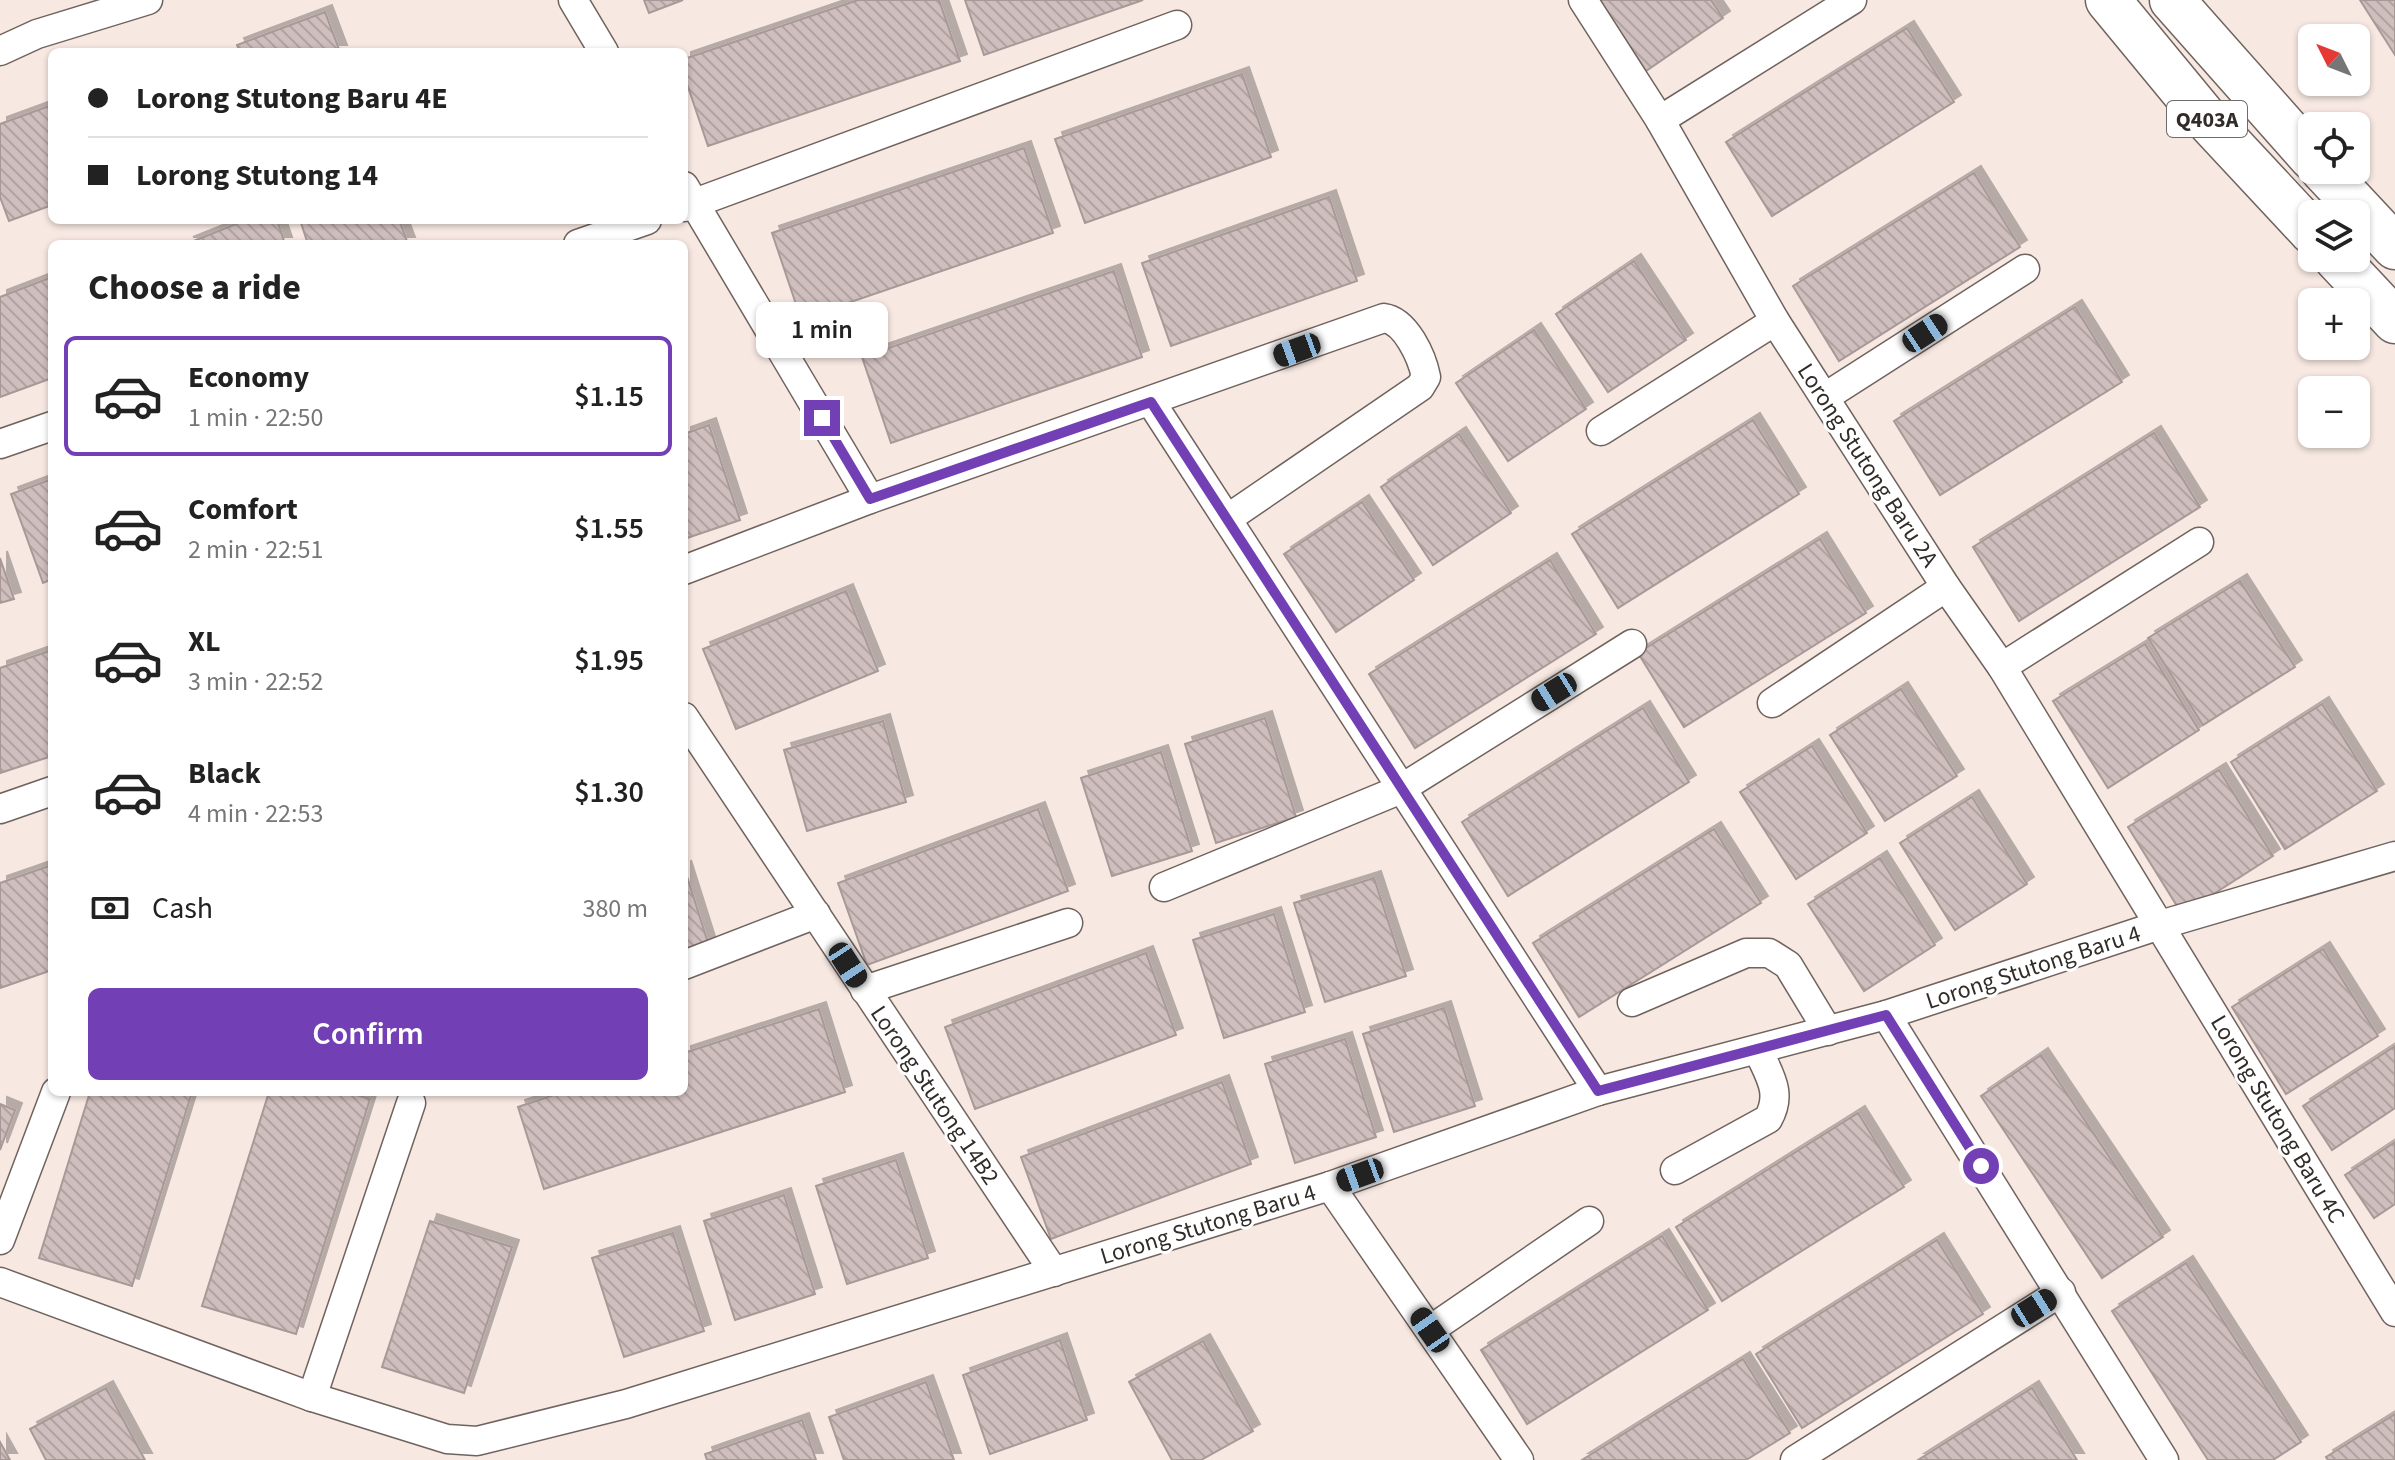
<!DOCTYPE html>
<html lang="en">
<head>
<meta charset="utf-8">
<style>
  body { margin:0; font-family:"Source Sans 3",sans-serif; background:#f2f2f2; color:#222; height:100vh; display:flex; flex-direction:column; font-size:30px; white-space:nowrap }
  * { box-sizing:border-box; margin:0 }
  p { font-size:26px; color:#767676 }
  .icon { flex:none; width:44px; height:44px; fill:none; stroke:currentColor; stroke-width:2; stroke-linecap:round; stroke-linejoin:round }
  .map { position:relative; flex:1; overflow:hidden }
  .side { position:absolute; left:48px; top:240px; width:640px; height:856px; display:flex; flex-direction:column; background:#fff; border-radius:12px; box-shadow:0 2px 6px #0004 }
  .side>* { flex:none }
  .hud { position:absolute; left:48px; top:48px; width:640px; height:176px; border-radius:12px; box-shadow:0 2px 6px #0004; display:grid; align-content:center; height:176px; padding:0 40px; background:#fff }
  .needle { width:52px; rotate:312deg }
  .buttons { position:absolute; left:2298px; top:24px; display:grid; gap:16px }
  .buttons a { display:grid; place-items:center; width:72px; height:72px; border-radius:12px; background:#fff; box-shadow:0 2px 6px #0004; font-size:40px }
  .end { position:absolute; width:36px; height:36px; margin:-18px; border:10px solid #733fb5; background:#fff; box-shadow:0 0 0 4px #fff }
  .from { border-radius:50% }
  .bubble { position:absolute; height:56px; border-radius:12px; background:#fff; box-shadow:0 2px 6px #0004; font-size:26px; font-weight:600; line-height:56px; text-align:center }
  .car { position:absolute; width:24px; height:48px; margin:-24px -12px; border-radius:10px; box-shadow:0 0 6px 2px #0007; background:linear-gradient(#222 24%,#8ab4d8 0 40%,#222 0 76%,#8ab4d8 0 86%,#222 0) }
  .hud b { display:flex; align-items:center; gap:28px; height:76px; font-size:30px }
  .hud b+b { border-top:2px solid #e0e0e0 }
  .hud i { width:20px; height:20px; background:#222 }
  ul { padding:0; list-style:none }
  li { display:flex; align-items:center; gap:24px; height:120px; margin:0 16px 12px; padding:0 24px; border:4px solid transparent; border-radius:12px }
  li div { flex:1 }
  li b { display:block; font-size:30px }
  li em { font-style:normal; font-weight:600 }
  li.selected { border-color:#733fb5 }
  li>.icon { width:72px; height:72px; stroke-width:1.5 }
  h2 { padding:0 40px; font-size:36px; line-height:96px }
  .pay { display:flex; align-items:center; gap:20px; height:88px; padding:0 40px; font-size:30px }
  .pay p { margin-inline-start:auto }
  .action { display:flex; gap:16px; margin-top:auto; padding:16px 40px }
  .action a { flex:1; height:92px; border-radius:12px; background:#733fb5; color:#fff; font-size:32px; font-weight:600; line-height:92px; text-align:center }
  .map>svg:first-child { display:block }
</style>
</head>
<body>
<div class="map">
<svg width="2395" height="1460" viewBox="0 0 2395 1460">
  <defs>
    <pattern id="building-back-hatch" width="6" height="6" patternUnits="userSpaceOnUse" patternTransform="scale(2)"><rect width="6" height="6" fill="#cebebd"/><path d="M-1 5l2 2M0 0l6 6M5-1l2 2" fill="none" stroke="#b1a3a2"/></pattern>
    <filter id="shadow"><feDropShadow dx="7" dy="-7" stdDeviation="0" flood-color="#0004"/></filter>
  </defs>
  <rect width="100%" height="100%" fill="#f7e8e2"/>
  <g fill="url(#building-back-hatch)" stroke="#a89997" stroke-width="2" filter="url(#shadow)">
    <polygon points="644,0 683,0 649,13"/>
    <polygon points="858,0 939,0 960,61 708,146 684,75 684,59"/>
    <polygon points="965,0 1143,0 984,55"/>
    <polygon points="1599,0 1711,0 1723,18 1646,71"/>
    <polygon points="2360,0 2395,0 2395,55"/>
    <polygon points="325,12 340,52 240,52 237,45"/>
    <polygon points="1907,28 1954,102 1772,216 1726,142"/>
    <polygon points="1242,74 1271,157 1085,223 1055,139"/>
    <polygon points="52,105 52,205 9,221 0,197 0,124"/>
    <polygon points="1024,148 1053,233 801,319 772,233"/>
    <polygon points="1974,173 2020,247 1839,361 1793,286"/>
    <polygon points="1329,197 1357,281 1171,346 1142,263"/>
    <polygon points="246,220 277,220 285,244 186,244"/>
    <polygon points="300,220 399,220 408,244 308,244"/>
    <polygon points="1634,261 1686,340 1608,392 1556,314"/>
    <polygon points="1114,271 1142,357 891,443 862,357"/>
    <polygon points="52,277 52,378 0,397 0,297"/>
    <polygon points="2075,307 2122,382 1940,495 1894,421"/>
    <polygon points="1534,330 1586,409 1508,461 1456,383"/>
    <polygon points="1753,420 1799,494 1618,608 1572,534"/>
    <polygon points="709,425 740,520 684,539 684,434"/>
    <polygon points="2154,433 2200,507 2019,621 1973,547"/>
    <polygon points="1459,434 1511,513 1433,565 1381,487"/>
    <polygon points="52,479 52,579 43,583 11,494"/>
    <polygon points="1362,502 1414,580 1336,632 1284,554"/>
    <polygon points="1820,539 1866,613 1684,727 1638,653"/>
    <polygon points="0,558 14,599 0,603"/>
    <polygon points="1550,560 1596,634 1415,748 1369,674"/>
    <polygon points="2240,581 2295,667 2203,725 2148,638"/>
    <polygon points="846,591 878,671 736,729 703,649"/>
    <polygon points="2145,644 2199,730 2108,788 2053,701"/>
    <polygon points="52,650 52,756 0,773 0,668"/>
    <polygon points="1901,689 1957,776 1885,821 1830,735"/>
    <polygon points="2322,704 2377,791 2285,849 2231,762"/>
    <polygon points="1643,708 1689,782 1508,896 1462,822"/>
    <polygon points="1265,718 1296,817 1216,843 1185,744"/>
    <polygon points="883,721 906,802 807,831 784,750"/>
    <polygon points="1812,746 1867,833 1796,879 1740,792"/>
    <polygon points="1161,752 1192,851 1112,876 1081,778"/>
    <polygon points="2219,770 2273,856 2182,914 2128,827"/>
    <polygon points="1972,797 2027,884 1955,930 1900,843"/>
    <polygon points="1038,809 1068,891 867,965 838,883"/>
    <polygon points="1714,829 1761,903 1579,1017 1533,943"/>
    <polygon points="1880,858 1935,945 1864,991 1808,904"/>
    <polygon points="52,865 52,970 0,988 0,883"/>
    <polygon points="684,867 708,943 684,950"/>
    <polygon points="1374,878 1406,976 1325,1002 1294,903"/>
    <polygon points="1274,914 1305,1012 1224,1038 1193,940"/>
    <polygon points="2323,949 2378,1036 2286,1094 2232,1007"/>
    <polygon points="1146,953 1176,1035 975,1109 945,1027"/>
    <polygon points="1444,1008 1475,1106 1394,1132 1363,1034"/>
    <polygon points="819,1009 845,1092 544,1189 518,1107 563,1092 684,1092 684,1053"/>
    <polygon points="1345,1039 1376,1137 1295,1163 1265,1064"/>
    <polygon points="2395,1046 2395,1108 2332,1150 2303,1106"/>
    <polygon points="2041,1055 2163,1237 2102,1278 1981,1096"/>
    <polygon points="1222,1082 1251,1164 1051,1239 1021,1157"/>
    <polygon points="90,1092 192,1092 132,1286 39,1258"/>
    <polygon points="269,1092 347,1092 370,1099 296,1334 202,1306"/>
    <polygon points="0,1104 15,1110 0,1150"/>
    <polygon points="1858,1113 1904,1187 1722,1301 1676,1227"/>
    <polygon points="2395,1142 2395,1204 2374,1218 2345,1175"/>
    <polygon points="896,1160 928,1258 847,1284 816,1186"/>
    <polygon points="784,1195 815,1294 735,1320 704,1221"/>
    <polygon points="430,1221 512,1247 464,1393 382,1367"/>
    <polygon points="673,1233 704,1331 624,1357 592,1258"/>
    <polygon points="1662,1236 1708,1310 1527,1424 1481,1350"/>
    <polygon points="1937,1240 1983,1314 1802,1428 1756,1354"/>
    <polygon points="2186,1263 2301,1442 2273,1460 2208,1460 2112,1311"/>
    <polygon points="1060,1340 1087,1420 990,1454 963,1375"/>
    <polygon points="1203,1341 1253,1431 1201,1460 1172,1460 1129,1382"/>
    <polygon points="1743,1359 1790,1433 1746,1460 1582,1460"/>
    <polygon points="926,1382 954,1460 844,1460 829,1417"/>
    <polygon points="106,1388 145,1460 46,1460 30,1429"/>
    <polygon points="2032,1388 2077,1460 1918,1460"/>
    <polygon points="2395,1414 2395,1460 2328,1460 2326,1457"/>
    <polygon points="802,1420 816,1460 707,1460 705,1454"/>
    <polygon points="0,1442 10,1460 0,1460"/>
  </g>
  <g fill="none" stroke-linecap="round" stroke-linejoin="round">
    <defs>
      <g id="minor">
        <polyline points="573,0 604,52"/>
        <polyline points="1583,0 1660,120 1775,321 1946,587 2002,667 2395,1312"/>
        <polyline points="0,51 37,34 148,0"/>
        <polyline points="1660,120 1852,0"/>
        <polyline points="684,186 870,499"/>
        <polyline points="684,207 1177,25"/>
        <polyline points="578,244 647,220"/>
        <polyline points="1825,397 2025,269"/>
        <polyline points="1151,402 1598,1091"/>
        <polyline points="1601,431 1775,321"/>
        <polyline points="0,444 52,426"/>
        <path d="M684 570 870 499 1384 318C1406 321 1422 357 1426 377L1420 387 1227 519"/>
        <polyline points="2002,667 2199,542"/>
        <polyline points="1772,703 1946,587"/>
        <polyline points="684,717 1054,1272"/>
        <polyline points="0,809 52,791"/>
        <polyline points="1164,887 1399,790 1632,644"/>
        <polyline points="684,965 816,914"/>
        <polyline points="865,990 1068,923"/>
        <polyline points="1632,1002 1746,953 1769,953 1788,965 1828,1031"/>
        <polyline points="1886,1015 2164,1460"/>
        <path d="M1675 1170 1768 1119C1783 1093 1769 1075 1758 1050"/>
        <polyline points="1330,1186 1519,1460"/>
        <polyline points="0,1240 56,1092"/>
        <polyline points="0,1282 312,1397 447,1439 477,1441 626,1404 1330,1186 1598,1091 1886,1015 2160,925 2395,856"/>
        <polyline points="1430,1330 1589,1221"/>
        <polyline points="312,1397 411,1103"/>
        <polyline points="1795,1460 2061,1292"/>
      </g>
      <g id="primary">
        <polyline points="2108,0 2202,114 2312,232"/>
        <polyline points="2172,0 2312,158"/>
        <polyline points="2323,170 2395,247"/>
        <polyline points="2336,258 2395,321"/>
      </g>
    </defs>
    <use href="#minor" stroke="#70635e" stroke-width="31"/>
    <use href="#primary" stroke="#70635e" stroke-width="47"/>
    <use href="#minor" stroke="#fff" stroke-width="28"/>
    <use href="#primary" stroke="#fff" stroke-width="44"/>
  </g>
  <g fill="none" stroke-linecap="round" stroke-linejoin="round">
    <polyline stroke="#733fb5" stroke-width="10" points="822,418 870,499 1151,402 1598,1091 1886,1015 1981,1166"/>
  </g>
  <g text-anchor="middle" stroke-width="6" stroke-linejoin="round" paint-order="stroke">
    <rect fill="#fff" stroke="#6f6b69" stroke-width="2" x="2167" y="101" width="80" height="36" rx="6"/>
    <g font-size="22" font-weight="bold" fill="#312c29">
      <text x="2207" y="127">Q403A</text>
    </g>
    <g font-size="24" fill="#312c29" stroke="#fff">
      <text transform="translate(1868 465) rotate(57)" y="8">Lorong Stutong Baru 2A</text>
      <text transform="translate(2033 967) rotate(-18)" y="8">Lorong Stutong Baru 4</text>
      <text transform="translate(935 1095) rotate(56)" y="8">Lorong Stutong 14B2</text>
      <text transform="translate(2278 1119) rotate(59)" y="8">Lorong Stutong Baru 4C</text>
      <text transform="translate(1208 1224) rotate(-17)" y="8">Lorong Stutong Baru 4</text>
    </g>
  </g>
</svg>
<div class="buttons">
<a><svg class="needle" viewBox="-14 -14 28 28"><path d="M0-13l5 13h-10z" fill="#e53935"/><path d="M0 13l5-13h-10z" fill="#767676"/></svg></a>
<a><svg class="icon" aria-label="locate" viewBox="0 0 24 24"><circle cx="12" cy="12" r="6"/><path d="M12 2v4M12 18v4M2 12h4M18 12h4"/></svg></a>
<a><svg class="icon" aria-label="layers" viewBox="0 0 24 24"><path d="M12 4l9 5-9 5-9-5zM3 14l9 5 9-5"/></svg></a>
<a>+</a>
<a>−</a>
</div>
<i class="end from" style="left:1981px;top:1166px"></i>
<i class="end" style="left:822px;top:418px"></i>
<div class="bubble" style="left:756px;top:302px;width:132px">1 min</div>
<i class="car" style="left:1925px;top:333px;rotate:57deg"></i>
<i class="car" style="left:1297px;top:350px;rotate:250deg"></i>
<i class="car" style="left:1554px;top:692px;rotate:238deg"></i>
<i class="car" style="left:848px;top:965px;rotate:147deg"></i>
<i class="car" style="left:1360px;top:1175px;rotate:250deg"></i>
<i class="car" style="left:2034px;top:1308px;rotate:58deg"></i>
<i class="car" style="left:1430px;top:1330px;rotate:325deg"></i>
<div class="hud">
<b><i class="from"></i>Lorong Stutong Baru 4E</b>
<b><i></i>Lorong Stutong 14</b>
</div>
<section class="side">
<h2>Choose a ride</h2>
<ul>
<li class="selected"><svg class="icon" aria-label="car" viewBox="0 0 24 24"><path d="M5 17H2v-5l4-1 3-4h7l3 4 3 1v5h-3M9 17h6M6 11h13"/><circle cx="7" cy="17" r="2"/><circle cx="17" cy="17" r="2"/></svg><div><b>Economy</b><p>1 min · 22:50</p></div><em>$1.15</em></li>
<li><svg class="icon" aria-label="car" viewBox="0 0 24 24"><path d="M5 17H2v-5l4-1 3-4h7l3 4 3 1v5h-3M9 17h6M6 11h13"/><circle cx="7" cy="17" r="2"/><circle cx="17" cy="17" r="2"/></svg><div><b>Comfort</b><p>2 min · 22:51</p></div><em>$1.55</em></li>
<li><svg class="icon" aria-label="car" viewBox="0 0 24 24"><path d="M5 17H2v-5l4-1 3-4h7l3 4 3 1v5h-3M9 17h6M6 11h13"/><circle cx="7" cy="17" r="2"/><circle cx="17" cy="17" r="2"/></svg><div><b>XL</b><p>3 min · 22:52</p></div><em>$1.95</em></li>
<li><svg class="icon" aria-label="car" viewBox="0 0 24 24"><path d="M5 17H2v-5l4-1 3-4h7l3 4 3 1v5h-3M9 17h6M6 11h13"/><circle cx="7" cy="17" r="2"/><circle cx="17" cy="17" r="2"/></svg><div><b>Black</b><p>4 min · 22:53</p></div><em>$1.30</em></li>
</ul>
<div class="pay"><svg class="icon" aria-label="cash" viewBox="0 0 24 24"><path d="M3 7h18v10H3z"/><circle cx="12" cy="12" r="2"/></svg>Cash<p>380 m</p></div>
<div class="action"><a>Confirm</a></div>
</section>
</div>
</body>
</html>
